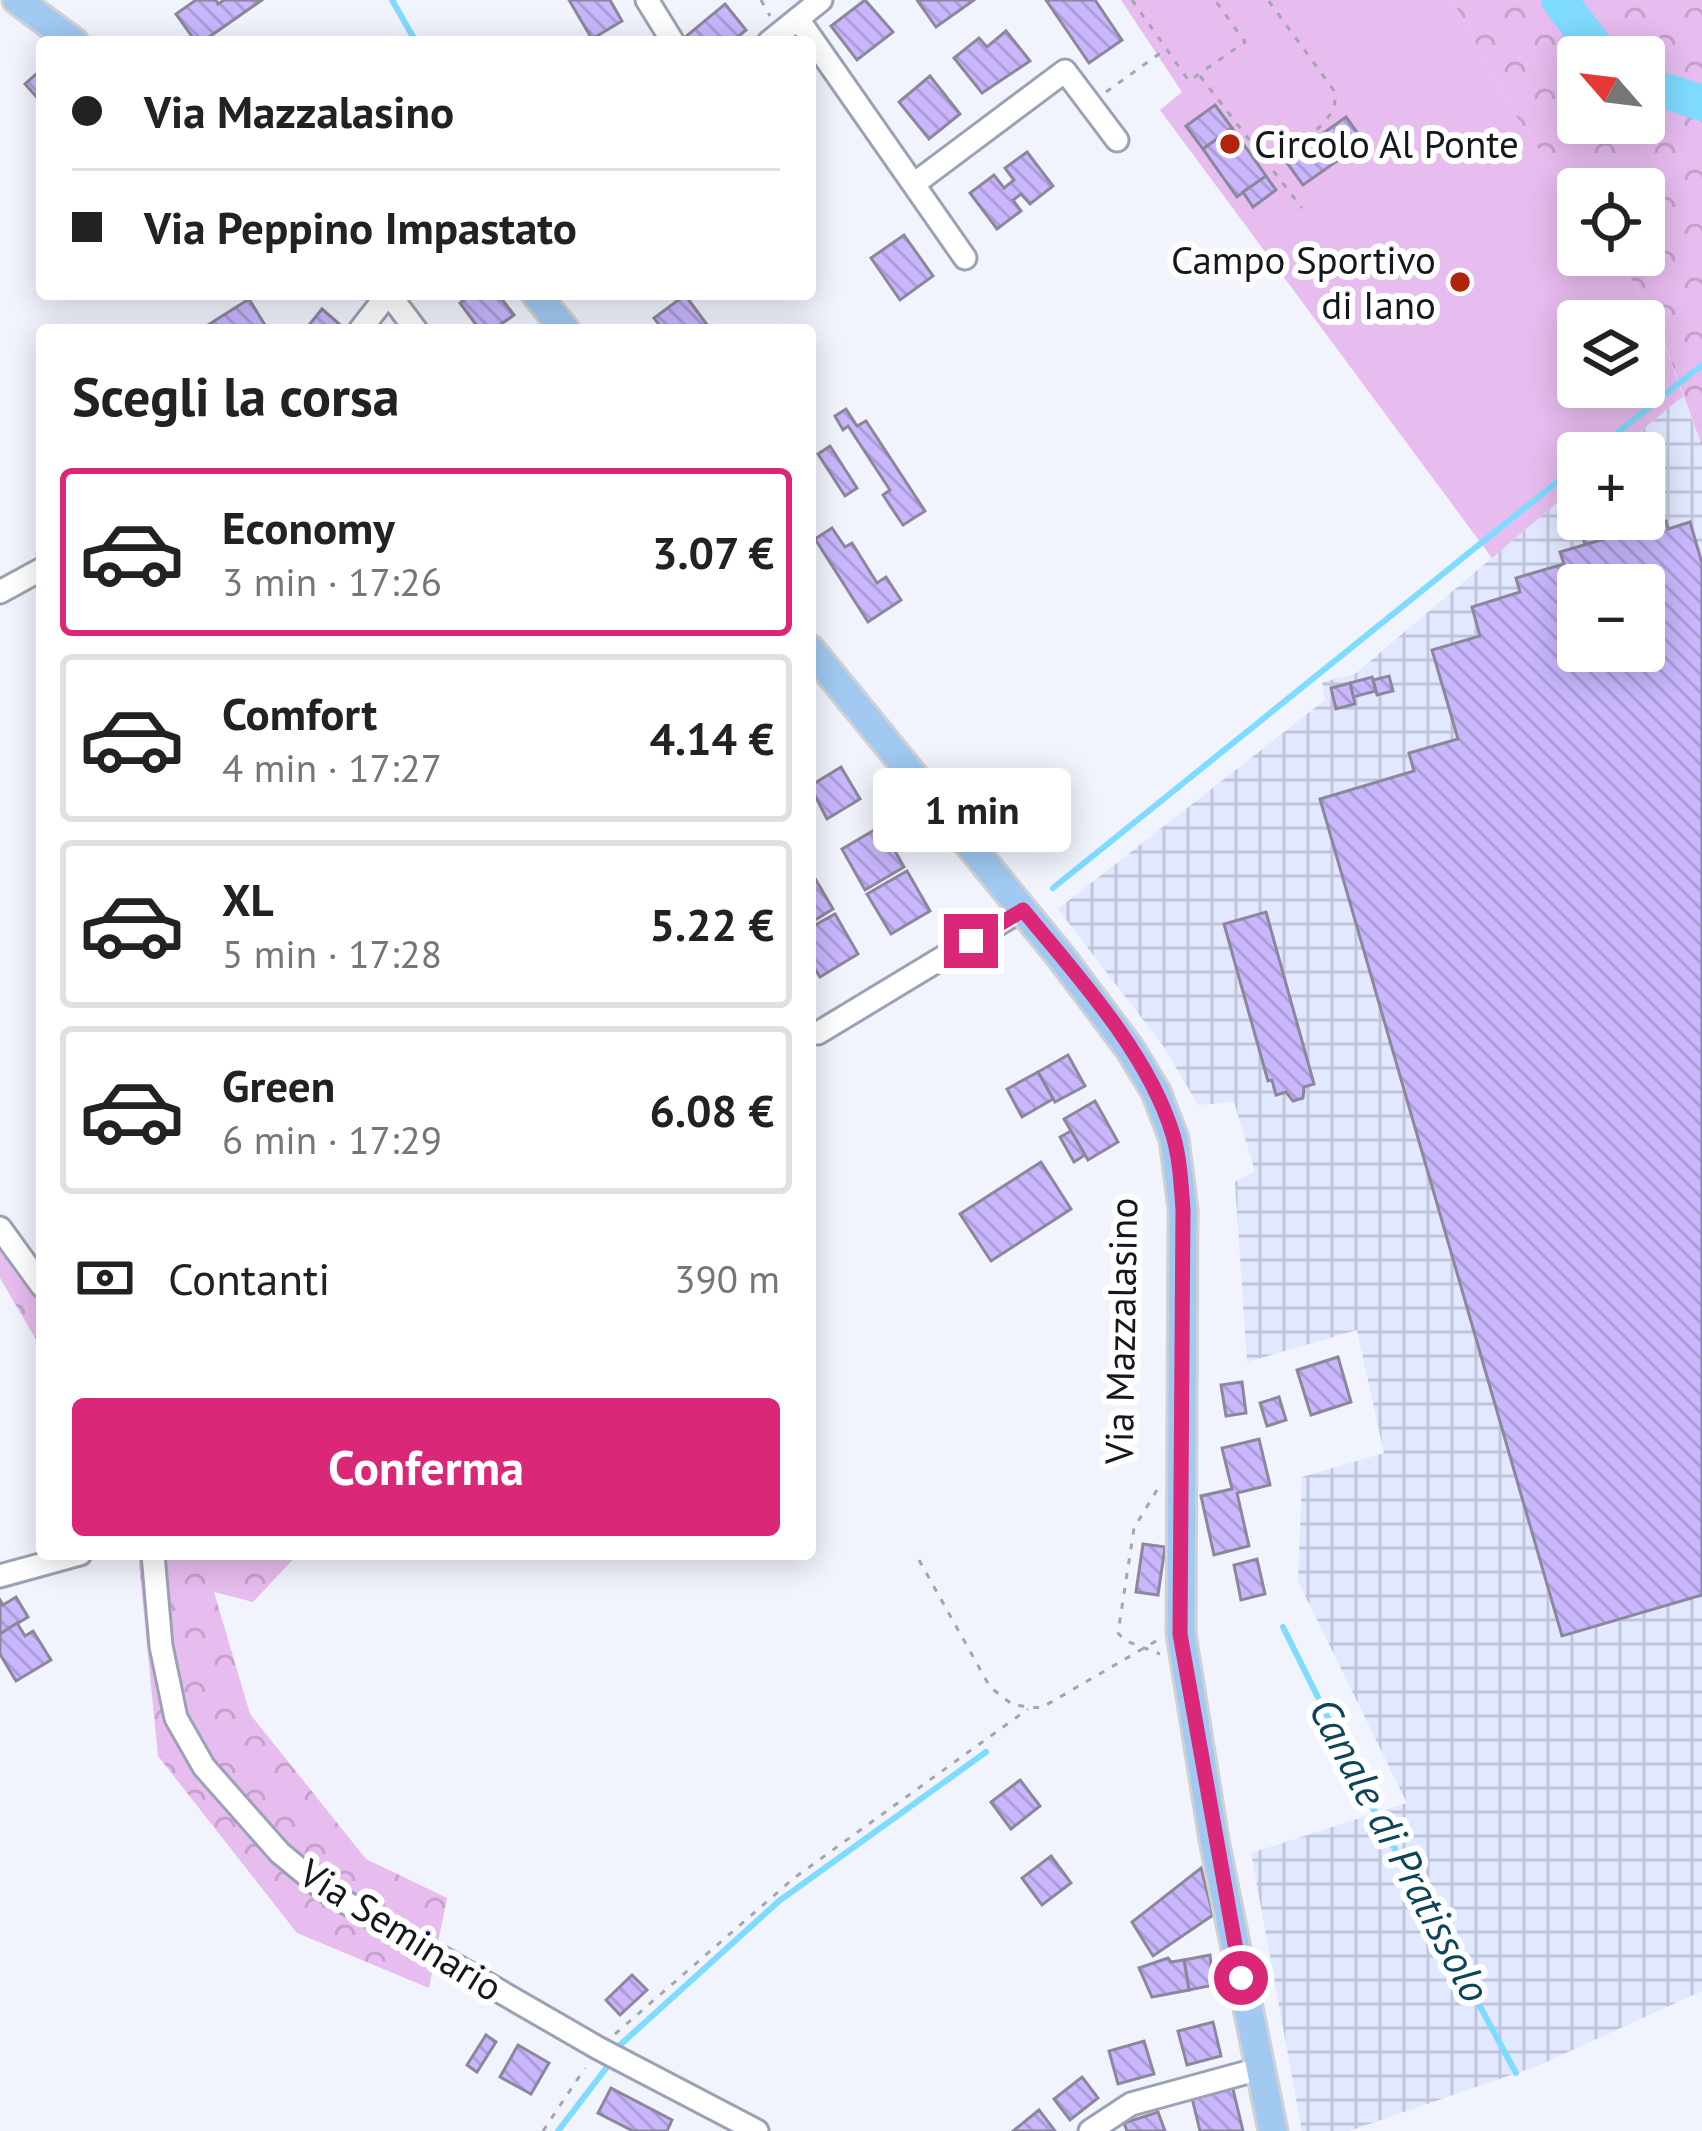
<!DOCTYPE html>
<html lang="it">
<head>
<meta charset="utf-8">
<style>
  body { margin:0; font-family:"PT Sans",sans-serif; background:#f6f6f6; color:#222; height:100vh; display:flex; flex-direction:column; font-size:45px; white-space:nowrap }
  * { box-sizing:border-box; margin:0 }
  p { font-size:39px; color:#767676 }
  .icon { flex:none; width:66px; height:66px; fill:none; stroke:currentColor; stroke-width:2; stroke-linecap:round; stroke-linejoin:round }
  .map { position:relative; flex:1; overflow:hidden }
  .sheet { position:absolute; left:36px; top:324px; width:780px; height:1236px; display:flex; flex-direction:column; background:#fff; border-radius:12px; box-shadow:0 6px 30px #0003 }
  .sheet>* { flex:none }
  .hud { position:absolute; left:36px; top:36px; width:780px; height:264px; border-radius:12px; box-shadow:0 6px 30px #0003; display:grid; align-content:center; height:264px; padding:0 36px; background:#fff }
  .needle { width:78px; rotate:298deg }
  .controls { position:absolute; left:1557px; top:36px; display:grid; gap:24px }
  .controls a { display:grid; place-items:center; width:108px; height:108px; border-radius:12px; background:#fff; box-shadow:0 6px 30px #0003; font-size:60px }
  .end { position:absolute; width:54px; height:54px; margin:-27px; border:15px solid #db2777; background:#fff; box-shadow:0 0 0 6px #fff }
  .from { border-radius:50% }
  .bubble { position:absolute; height:84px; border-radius:12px; background:#fff; box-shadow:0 6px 30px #0003; font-size:39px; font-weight:800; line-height:84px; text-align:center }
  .hud b { display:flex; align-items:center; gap:42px; height:114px; font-size:45px }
  .hud b+b { border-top:3px solid #e0e0e0 }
  .hud i { width:30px; height:30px; background:#222 }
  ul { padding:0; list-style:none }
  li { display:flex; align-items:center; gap:36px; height:168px; margin:0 24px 18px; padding:0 12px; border:6px solid #e0e0e0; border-radius:12px }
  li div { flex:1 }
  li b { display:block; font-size:45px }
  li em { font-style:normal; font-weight:800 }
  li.active { border-color:#db2777 }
  li>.icon { width:108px; height:108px; stroke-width:1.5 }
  h2 { padding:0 36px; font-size:54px; line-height:144px }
  .pay { display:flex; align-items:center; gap:30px; height:132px; padding:0 36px; font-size:45px }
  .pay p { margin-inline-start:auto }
  .action { display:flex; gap:24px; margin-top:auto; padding:24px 36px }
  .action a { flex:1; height:138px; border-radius:12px; background:#db2777; color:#fff; font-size:48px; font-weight:800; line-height:138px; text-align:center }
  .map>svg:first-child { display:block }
</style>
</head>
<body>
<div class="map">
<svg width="1702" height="2131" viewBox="0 0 1702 2131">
  <defs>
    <pattern id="industrial-grid" width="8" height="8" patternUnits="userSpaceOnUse" patternTransform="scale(3)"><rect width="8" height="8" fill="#e1e8ff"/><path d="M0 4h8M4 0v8" fill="none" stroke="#c0c6da"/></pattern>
    <pattern id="forest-crowns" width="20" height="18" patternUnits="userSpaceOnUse" patternTransform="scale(3)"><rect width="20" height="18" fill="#e7bcef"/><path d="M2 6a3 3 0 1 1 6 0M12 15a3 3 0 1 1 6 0" fill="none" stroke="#c5a1cc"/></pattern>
    <pattern id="building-back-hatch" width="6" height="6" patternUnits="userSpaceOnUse" patternTransform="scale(3)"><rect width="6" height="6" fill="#c9b6fd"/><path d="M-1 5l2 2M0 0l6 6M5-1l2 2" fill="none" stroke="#ac9cd8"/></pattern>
  </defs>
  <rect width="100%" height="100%" fill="#f1f4fd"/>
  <path fill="url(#industrial-grid)" fill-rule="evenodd" d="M1683 396 1702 446V1991L1537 2066 1349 2131H1302L1251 1853 1407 1803 1298 1581 1302 1477 1384 1453 1357 1330 1247 1362 1235 1182 1255 1171 1234 1102 1198 1105 1164 1047 1058 909 1325 700 1322 682 1355 674 1578 485V519H1644V453H1615ZM1578 585H1644V651H1578Z"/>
  <g fill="url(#forest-crowns)" fill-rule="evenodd">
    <path d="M1452 0H1702V446L1652 309 1614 255H1644V189H1578V205L1518 120ZM1578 57H1644V123H1578Z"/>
    <polygon points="0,1236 42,1290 42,1350 0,1278"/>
    <polygon points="138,1554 298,1554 253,1602 214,1592 250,1714 366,1859 447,1898 429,1988 297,1933 158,1756"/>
  </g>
  <path fill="#e7bcef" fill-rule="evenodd" d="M1121 0H1452L1518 120 1578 205V255H1614L1652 309 1683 396 1615 453H1578V485L1492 558 1160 110 1182 92ZM1578 321H1644V387H1578Z"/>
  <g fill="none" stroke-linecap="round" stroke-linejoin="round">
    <g stroke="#7fdbff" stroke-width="6">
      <polyline points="392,0 416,42"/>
      <polyline points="1592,453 1702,365"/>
      <polyline points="1053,888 1578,465"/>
      <polyline points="1283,1627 1376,1814 1516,2073"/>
      <polyline points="620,2045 779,1901 986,1752"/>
      <polyline points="558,2131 607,2067"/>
    </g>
    <g stroke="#7fdbff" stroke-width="36">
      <polyline points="1559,0 1603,57"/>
      <polyline points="1644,84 1702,103"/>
    </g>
  </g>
  <g fill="url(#building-back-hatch)" stroke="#8c879b" stroke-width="3" fill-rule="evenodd">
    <polygon points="196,0 216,0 218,4 224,0 262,0 202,42 196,42 176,14"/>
    <polygon points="569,0 610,0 622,21 592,39"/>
    <polygon points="865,0 893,32 857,60 831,26"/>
    <polygon points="917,0 974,0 936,27"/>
    <polygon points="1046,0 1095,0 1122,40 1089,63"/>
    <polygon points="725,4 746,30 732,42 688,42 684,38"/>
    <polygon points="1006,31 1030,61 982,93 954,58 979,38 987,47"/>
    <polygon points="42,69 42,103 25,84"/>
    <polygon points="930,76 960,114 929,139 899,102"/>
    <polygon points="1215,105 1232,128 1203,149 1186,126"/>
    <polygon points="1346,117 1364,142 1303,185 1285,160"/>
    <polygon points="1232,128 1266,176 1237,197 1203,149"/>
    <polygon points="1027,152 1053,186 1030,204 1021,194 1013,200 1021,211 997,229 970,193 994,175 1004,188 1014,180 1005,168"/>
    <polygon points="1266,176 1276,190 1253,207 1243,192"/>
    <polygon points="904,235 933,276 900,300 871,258"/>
    <polygon points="472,294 498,294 514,315 500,325 503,330 480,330 460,303"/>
    <polygon points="685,295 711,330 663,330 654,318"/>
    <polygon points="249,299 268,330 200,330"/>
    <polygon points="322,309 344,328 343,330 305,330"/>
    <polygon points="846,409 857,426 866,421 925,511 903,525 883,495 890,490 848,426 843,430 835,416"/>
    <polygon points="830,446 857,488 845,496 818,454"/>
    <polygon points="1605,519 1641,519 1643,528 1585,545 1580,526"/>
    <path d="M1666 521 1668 529 1690 522 1702 563V1595L1562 1636 1320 799 1414 771 1409 753 1458 739 1432 650 1480 636 1472 607 1520 592 1516 578 1564 564 1560 552ZM1578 585H1644V651H1578Z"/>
    <polygon points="832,528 845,547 852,543 877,583 886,577 901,600 868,622 815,539"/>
    <polygon points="1389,676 1393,691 1377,695 1373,680"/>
    <polygon points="1372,677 1376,691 1353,697 1350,683"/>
    <polygon points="1350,683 1355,704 1336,709 1331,688"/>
    <polygon points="841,767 860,799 827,819 810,786"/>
    <polygon points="881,826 904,867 865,890 842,849"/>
    <polygon points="810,870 833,909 810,923"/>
    <polygon points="907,871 930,911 891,934 867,894"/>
    <polygon points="1266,912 1314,1084 1304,1087 1303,1098 1293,1101 1286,1092 1276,1095 1272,1080 1268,1081 1224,924"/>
    <polygon points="835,914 858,954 820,977 810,961 810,928"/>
    <polygon points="1068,1055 1085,1086 1055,1102 1038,1072"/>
    <polygon points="1038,1072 1053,1099 1022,1117 1007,1089"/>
    <polygon points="1095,1101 1118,1142 1088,1160 1064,1119"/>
    <polygon points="1071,1131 1085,1155 1074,1162 1060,1137"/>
    <polygon points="1041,1162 1071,1209 991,1261 960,1214"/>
    <polygon points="1338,1357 1351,1402 1311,1415 1297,1370"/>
    <polygon points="1242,1382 1246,1413 1226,1416 1221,1385"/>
    <polygon points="1279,1397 1286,1420 1267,1426 1260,1403"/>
    <polygon points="1259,1439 1270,1485 1237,1493 1249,1546 1214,1555 1201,1496 1232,1489 1222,1448"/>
    <polygon points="1143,1544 1165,1547 1158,1595 1136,1592"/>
    <polygon points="1257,1559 1265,1594 1241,1600 1234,1565"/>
    <polygon points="16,1597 28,1617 0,1634 0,1600 3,1605"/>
    <polygon points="17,1623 25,1636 33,1631 51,1660 16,1681 0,1654 0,1634"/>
    <polygon points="1020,1780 1040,1806 1011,1829 991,1802"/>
    <polygon points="1051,1856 1071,1883 1042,1905 1022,1878"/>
    <polygon points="1201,1868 1213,1915 1153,1956 1132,1922"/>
    <polygon points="1210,1955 1213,1985 1189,1990 1184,1960"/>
    <polygon points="1168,1958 1171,1962 1184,1960 1189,1990 1152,1997 1139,1968"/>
    <polygon points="632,1975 647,1990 620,2015 606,2000"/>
    <polygon points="1213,2022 1221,2056 1187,2065 1178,2031"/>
    <polygon points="486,2035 496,2042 477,2072 467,2065"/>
    <polygon points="1144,2041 1154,2074 1118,2084 1109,2051"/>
    <polygon points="518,2045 549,2063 531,2094 500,2077"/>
    <polygon points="1082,2077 1098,2098 1070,2120 1054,2099"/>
    <polygon points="1232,2085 1243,2131 1200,2131 1192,2098"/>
    <polygon points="611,2088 672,2120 667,2131 633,2131 598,2113"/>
    <polygon points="1039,2110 1055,2131 1013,2131"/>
    <polygon points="1158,2112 1165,2131 1127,2131 1124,2123"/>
  </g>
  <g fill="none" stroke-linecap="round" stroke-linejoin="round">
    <defs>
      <g id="minor">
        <polyline points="647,0 673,42"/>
        <polyline points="798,19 965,258"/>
        <polyline points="769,42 821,0"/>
        <polyline points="914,184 1065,71 1117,140"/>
        <polyline points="389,294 416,330"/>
        <polyline points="360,330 388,294"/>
        <polyline points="0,592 42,569"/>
        <polyline points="818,1033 1023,909"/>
        <polyline points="0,1228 42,1286"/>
        <polyline points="153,1554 161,1646 176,1718 204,1767 280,1853 326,1891 598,2048 757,2131"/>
        <polyline points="0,1576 80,1554"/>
        <polyline points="1090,2131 1131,2104 1259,2069"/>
      </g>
      <g id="major">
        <polyline points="17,0 74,42"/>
        <polyline points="536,294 565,330"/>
        <polyline points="810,649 1061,957 1130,1049 1156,1092 1174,1139 1183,1209 1181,1634 1214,1840 1273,2131"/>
      </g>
    </defs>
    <use href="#minor" stroke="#9ca2b6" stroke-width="27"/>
    <use href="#major" stroke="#d0d1d2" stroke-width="33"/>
    <g stroke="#a3a6ae" stroke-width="3" stroke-dasharray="6 9" stroke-linecap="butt">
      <polyline points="761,0 770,16"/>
      <polyline points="1132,0 1189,81 1245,42 1215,0"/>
      <polyline points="1200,76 1302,208"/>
      <polyline points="1106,92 1166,49"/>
      <path d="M1267 163C1291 146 1340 125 1335 92L1268 0"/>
      <polyline points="1157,1490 1134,1528 1118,1633 1124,1640 1160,1654"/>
      <polyline points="919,1560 990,1687 1013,1705 1041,1708 1156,1641"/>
      <polyline points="615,2034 794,1878 1028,1709"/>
      <polyline points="543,2131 585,2068"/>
    </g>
    <use href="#minor" stroke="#fff" stroke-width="21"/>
    <use href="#major" stroke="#a1c9f1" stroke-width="27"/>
  </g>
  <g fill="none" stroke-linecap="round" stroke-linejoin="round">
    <path stroke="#db2777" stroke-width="15" d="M971 941 1023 910C1076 974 1149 1054 1173 1135 1180 1159 1181 1184 1183 1209L1180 1634 1241 1978"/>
  </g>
  <g fill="#b1240c" stroke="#fff" stroke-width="4.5">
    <circle cx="1230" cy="144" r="12"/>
    <circle cx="1460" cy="282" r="12"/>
  </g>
  <g text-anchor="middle" stroke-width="12" stroke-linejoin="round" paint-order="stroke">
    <g font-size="39" fill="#15171f" stroke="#fff" text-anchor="start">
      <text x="1254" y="158">Circolo Al Ponte</text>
      <text x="1436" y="274" text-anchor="end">Campo Sportivo<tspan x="1436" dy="45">di Iano</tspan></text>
    </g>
    <g font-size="39" fill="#15171f" stroke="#fff">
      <text transform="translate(1121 1331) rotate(-89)" y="14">Via Mazzalasino</text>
      <text transform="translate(401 1930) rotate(32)" y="14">Via Seminario</text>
    </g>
    <g font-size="42" font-style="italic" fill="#0f4558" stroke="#fff">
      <text transform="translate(1400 1850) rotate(62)" y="15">Canale di Pratissolo</text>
    </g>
  </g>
</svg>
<div class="controls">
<a><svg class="needle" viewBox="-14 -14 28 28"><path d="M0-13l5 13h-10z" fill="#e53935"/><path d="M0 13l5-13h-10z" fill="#767676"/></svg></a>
<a><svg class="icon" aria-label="locate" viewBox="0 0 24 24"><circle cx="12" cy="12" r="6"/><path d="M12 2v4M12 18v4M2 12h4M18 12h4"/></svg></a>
<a><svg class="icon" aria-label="layers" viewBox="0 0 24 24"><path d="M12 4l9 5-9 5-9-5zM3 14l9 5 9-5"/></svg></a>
<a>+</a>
<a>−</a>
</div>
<i class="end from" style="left:1241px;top:1978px"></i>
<i class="end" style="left:971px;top:941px"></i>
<div class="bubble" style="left:873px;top:768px;width:198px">1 min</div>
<div class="hud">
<b><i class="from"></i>Via Mazzalasino</b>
<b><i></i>Via Peppino Impastato</b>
</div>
<section class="sheet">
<h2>Scegli la corsa</h2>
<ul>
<li class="active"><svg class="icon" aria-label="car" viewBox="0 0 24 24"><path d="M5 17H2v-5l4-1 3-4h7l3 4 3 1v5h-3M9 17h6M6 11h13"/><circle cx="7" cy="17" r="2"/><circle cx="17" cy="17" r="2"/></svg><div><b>Economy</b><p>3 min · 17:26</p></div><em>3.07 €</em></li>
<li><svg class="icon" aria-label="car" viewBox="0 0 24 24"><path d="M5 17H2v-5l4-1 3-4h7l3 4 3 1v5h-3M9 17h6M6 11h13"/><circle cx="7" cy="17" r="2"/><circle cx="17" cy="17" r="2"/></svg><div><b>Comfort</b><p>4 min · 17:27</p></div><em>4.14 €</em></li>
<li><svg class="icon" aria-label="car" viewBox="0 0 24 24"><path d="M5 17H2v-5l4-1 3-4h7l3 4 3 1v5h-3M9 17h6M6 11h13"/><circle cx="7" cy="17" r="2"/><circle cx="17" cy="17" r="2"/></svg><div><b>XL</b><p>5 min · 17:28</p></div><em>5.22 €</em></li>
<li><svg class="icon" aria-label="car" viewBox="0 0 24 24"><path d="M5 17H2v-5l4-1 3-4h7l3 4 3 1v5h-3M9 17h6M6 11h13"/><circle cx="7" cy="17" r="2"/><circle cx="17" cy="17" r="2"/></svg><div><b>Green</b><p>6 min · 17:29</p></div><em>6.08 €</em></li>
</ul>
<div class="pay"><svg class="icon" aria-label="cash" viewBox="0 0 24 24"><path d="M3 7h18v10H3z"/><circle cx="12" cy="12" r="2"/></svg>Contanti<p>390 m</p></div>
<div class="action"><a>Conferma</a></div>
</section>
</div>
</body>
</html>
